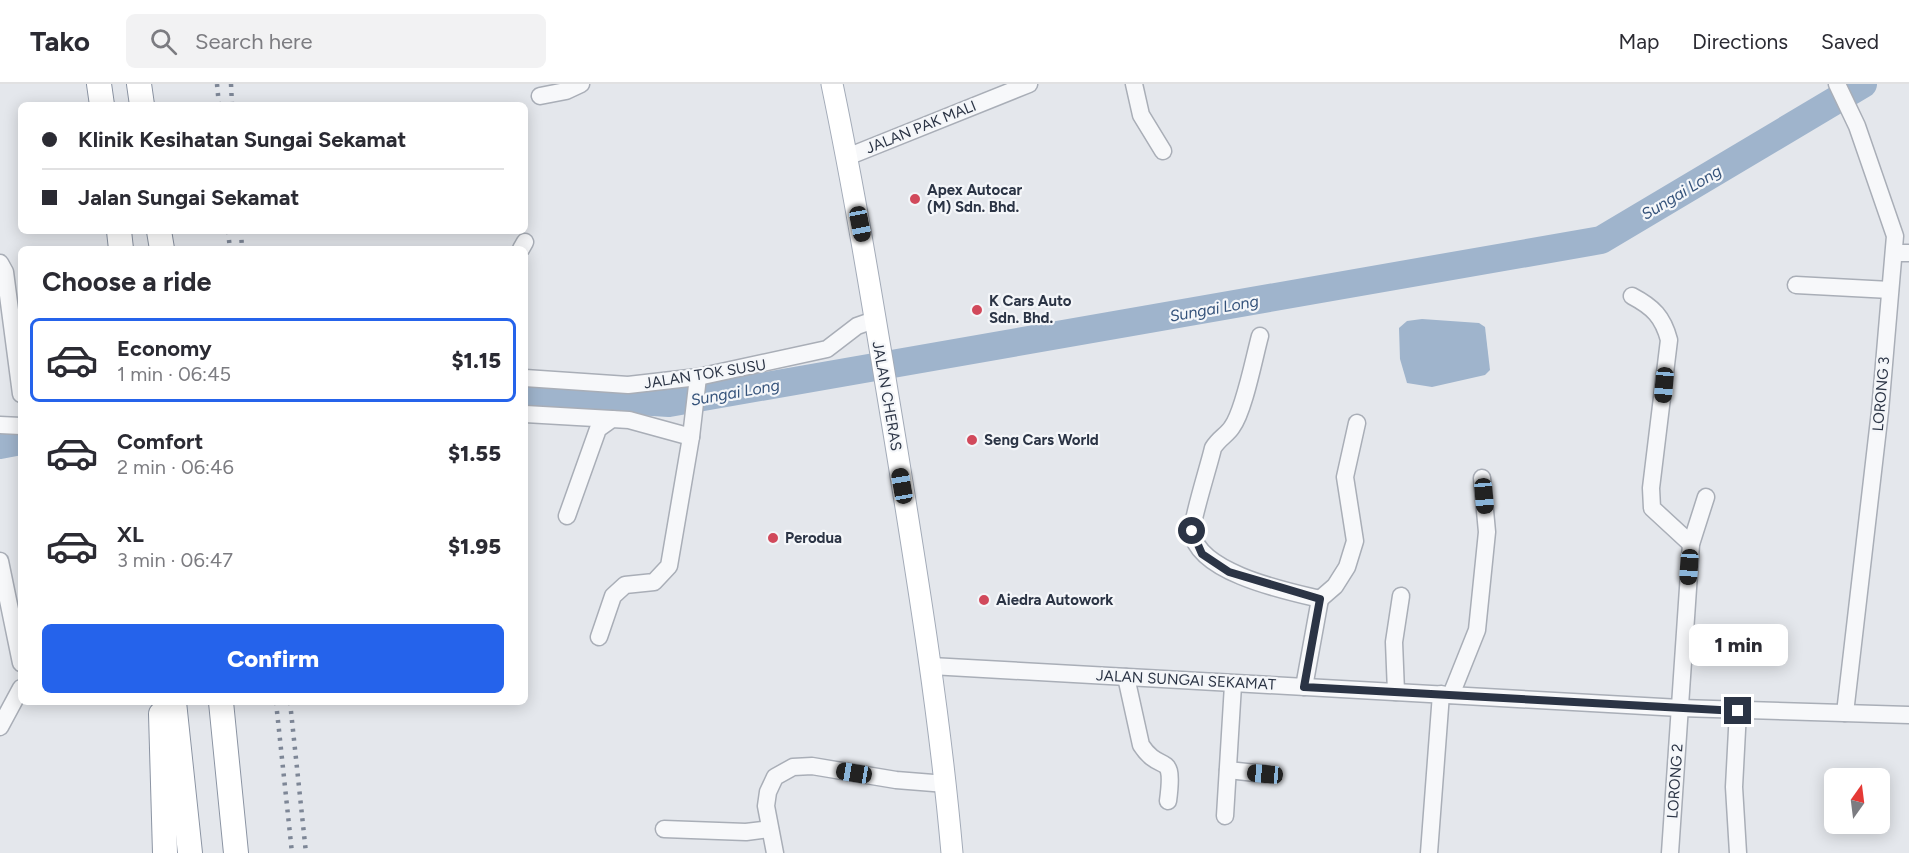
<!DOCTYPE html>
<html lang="en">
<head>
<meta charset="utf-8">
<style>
  body { margin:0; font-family:Figtree,sans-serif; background:#f2f2f3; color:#2b2b33; height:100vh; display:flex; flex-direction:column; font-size:22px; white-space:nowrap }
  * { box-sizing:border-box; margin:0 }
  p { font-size:20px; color:#7c7c81 }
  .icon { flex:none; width:33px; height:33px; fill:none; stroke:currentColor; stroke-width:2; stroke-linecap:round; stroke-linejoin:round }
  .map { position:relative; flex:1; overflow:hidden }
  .details { position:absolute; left:18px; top:162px; width:510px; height:459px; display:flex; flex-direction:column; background:#fff; border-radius:9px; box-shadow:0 3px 15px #0003 }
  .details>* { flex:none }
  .hud { position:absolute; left:18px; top:18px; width:510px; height:132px; border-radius:9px; box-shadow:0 3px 15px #0003; display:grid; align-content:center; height:132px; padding:0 24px; background:#fff }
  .needle { width:39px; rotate:14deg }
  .fabs { position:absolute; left:1824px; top:684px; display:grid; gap:12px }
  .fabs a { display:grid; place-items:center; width:66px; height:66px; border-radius:9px; background:#fff; box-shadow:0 3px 15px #0003; font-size:30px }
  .end { position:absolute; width:27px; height:27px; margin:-14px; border:8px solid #2b3445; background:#fff; box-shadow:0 0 0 3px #fff }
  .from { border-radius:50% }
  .bubble { position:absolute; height:42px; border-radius:9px; background:#fff; box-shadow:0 3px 15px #0003; font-size:20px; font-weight:800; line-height:42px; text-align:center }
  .car { position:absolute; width:18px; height:36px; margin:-18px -9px; border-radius:8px; box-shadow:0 0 4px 2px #0007; background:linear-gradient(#222 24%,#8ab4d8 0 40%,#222 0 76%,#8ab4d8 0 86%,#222 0) }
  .hud b { display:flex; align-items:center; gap:21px; height:57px; font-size:22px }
  .hud b+b { border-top:2px solid #e1e1e2 }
  .hud i { width:15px; height:15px; background:#2b2b33 }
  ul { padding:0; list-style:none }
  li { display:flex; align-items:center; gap:18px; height:84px; margin:0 12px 9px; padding:0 12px; border:3px solid transparent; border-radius:9px }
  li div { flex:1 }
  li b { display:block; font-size:22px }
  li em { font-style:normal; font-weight:800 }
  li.active { border-color:#2563eb }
  li>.icon { width:54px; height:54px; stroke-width:1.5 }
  h2 { padding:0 24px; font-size:27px; line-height:72px }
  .action { display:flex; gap:12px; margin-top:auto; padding:12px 24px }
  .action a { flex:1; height:69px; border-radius:9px; background:#2563eb; color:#fff; font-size:24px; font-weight:800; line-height:69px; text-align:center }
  header { display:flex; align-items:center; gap:36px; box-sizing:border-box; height:84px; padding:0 30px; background:#fff; border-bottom:2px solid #e1e1e2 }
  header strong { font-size:28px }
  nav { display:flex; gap:33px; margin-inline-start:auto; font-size:21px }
  .search { width:420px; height:54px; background:#f2f2f3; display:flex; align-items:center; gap:15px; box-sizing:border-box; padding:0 21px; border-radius:9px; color:#7c7c81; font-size:22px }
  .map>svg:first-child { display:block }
</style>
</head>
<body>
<header>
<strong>Tako</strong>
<div class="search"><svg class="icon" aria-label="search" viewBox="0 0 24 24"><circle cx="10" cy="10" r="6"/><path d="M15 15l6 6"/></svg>Search here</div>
<nav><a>Map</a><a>Directions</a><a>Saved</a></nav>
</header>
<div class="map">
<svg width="1909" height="769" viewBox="0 0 1909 769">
  <rect width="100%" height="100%" fill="#e4e7ec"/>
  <polygon fill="#9fb4cc" points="1422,235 1479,239 1485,243 1490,286 1485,291 1432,303 1407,299 1400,275 1399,244 1407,237"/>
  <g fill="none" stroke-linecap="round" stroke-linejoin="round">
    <g stroke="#9fb4cc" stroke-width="28">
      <polyline points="525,310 669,319 1601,156 1863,0"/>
      <polyline points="0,361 21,357"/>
    </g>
    <defs>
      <g id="minor">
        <polyline points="1134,0 1141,31 1163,67"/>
        <polyline points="1837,0 1857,42 1895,152 1880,327 1845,629"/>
        <polyline points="540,12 566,7 581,0"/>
        <polyline points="847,73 1029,0"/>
        <polyline points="521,165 525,158"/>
        <polyline points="1894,169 1909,169"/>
        <polyline points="0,179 5,188 21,310"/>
        <polyline points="1796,201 1890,206"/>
        <path d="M1632 212C1653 223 1663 233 1669 256L1651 404 1652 424 1691 460"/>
        <path d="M1260 252C1254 274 1244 327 1232 343 1227 351 1219 354 1213 364 1210 378 1191 438 1192 448 1198 489 1286 507 1320 515L1304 603"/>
        <polyline points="525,294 628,301 698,293 827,265 857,242 874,236"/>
        <polyline points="525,330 612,335"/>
        <polyline points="0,341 21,342"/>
        <polyline points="567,432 598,345 612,335 629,336 691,353"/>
        <polyline points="0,477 21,579"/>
        <polyline points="1320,515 1335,502 1347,483 1355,457 1345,393 1357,339"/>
        <polyline points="599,553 613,512 625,501 654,498 669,482 691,353 698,293"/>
        <polyline points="931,582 1680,624 1909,631"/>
        <path d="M1126 593 1141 661C1161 692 1175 664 1168 717"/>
        <polyline points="1396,608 1394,558 1401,512"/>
        <polyline points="1451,611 1477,546 1487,448 1482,394"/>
        <polyline points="1738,627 1734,703 1738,769"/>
        <polyline points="0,643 21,604"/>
        <polyline points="1228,686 1265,690"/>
        <polyline points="1225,732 1233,601"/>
        <polyline points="664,745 746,748 770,745"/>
        <polyline points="775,769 766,722 768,708 775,693 793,683 812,682 896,696 946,700"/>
        <polyline points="1429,769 1441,610"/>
        <polyline points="1670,769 1691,460 1706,413"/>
      </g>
      <path id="major" d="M832 0C857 120 876 240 896 361 918 497 940 632 952 769"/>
      <g id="highway">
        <polyline points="99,0 102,21"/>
        <polyline points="139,0 142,21"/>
        <polyline points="119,147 121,165"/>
        <polyline points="159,147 162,165"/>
        <polyline points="174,618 190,769"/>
        <polyline points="221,618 236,769"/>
        <polyline points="161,630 165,769"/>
      </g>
    </defs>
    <use href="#minor" stroke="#a9aeb7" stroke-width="19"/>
    <use href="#major" stroke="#a3abb8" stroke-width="23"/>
    <use href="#highway" stroke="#8b94a3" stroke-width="26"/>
    <use href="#minor" stroke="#f7f8fa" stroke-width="16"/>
    <use href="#major" stroke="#fff" stroke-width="21"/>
    <use href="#highway" stroke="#fff" stroke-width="24"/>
    <g stroke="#7d8696" stroke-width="4.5" stroke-dasharray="3 6" stroke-linecap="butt">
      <polyline points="217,0 219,21"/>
      <polyline points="231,0 232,21"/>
      <polyline points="228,147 230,165"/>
      <polyline points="241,147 242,165"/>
      <polyline points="276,618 292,769"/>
      <polyline points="290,618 306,769"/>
    </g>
  </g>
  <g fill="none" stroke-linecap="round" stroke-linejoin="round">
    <polyline stroke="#2b3445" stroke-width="8" points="1192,447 1202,470 1229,488 1320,515 1304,603 1738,627"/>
  </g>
  <g fill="#d1495b" stroke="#f4f6f9" stroke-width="2">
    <circle cx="915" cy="115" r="6"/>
    <circle cx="977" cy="226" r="6"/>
    <circle cx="972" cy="356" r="6"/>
    <circle cx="773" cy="454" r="6"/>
    <circle cx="984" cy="516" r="6"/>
  </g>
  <g text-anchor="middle" stroke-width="4.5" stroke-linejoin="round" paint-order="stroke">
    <g font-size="15" fill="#2b3445" stroke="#f4f6f9">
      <text transform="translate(921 43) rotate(-22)" y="5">JALAN PAK MALI</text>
      <text transform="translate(705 290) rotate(-9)" y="5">JALAN TOK SUSU</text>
      <text transform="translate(1881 310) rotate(-85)" y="5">LORONG 3</text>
      <text transform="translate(887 312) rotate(80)" y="5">JALAN CHERAS</text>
      <text transform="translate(1186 596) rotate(3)" y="5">JALAN SUNGAI SEKAMAT</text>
      <text transform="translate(1675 697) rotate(-86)" y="5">LORONG 2</text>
    </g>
    <g font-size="15" font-weight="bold" fill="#2b3445" stroke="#f4f6f9" text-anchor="start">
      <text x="927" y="111">Apex Autocar<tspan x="927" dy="17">(M) Sdn. Bhd.</tspan></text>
      <text x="989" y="222">K Cars Auto<tspan x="989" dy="17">Sdn. Bhd.</tspan></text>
      <text x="984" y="361">Seng Cars World</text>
      <text x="785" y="459">Perodua</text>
      <text x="996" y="521">Aiedra Autowork</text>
    </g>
    <g font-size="16" font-style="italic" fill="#34527a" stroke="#f4f6f9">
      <text transform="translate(1681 108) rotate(-31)" y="6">Sungai Long</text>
      <text transform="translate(1214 224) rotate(-10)" y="6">Sungai Long</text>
      <text transform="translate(735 308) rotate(-10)" y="6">Sungai Long</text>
    </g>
  </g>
</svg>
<div class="fabs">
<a><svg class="needle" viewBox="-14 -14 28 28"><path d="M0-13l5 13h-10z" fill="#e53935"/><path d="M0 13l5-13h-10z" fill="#7c7c81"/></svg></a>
</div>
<i class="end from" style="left:1192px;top:447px"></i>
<i class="end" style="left:1738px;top:627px"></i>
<div class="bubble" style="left:1689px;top:540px;width:99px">1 min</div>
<i class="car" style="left:860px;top:140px;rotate:169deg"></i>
<i class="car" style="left:1664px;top:301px;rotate:185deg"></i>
<i class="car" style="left:902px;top:402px;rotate:350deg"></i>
<i class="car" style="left:1484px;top:412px;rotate:175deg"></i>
<i class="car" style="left:1689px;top:483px;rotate:184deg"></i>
<i class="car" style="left:854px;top:689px;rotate:279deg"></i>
<i class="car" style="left:1265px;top:690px;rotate:275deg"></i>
<div class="hud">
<b><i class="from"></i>Klinik Kesihatan Sungai Sekamat</b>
<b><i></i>Jalan Sungai Sekamat</b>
</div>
<section class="details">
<h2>Choose a ride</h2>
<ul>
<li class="active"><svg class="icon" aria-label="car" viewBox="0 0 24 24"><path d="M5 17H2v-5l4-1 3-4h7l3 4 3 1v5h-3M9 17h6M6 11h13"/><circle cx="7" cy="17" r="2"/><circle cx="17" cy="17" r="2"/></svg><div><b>Economy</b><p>1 min · 06:45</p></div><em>$1.15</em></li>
<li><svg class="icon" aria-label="car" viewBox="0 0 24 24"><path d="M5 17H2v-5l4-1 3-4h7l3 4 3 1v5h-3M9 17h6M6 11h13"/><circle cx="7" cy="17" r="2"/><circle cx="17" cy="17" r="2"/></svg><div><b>Comfort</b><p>2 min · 06:46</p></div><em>$1.55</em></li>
<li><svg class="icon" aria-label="car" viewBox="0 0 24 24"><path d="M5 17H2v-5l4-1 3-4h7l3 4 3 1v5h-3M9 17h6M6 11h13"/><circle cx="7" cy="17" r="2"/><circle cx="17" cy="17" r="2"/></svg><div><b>XL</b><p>3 min · 06:47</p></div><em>$1.95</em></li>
</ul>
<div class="action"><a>Confirm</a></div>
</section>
</div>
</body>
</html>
